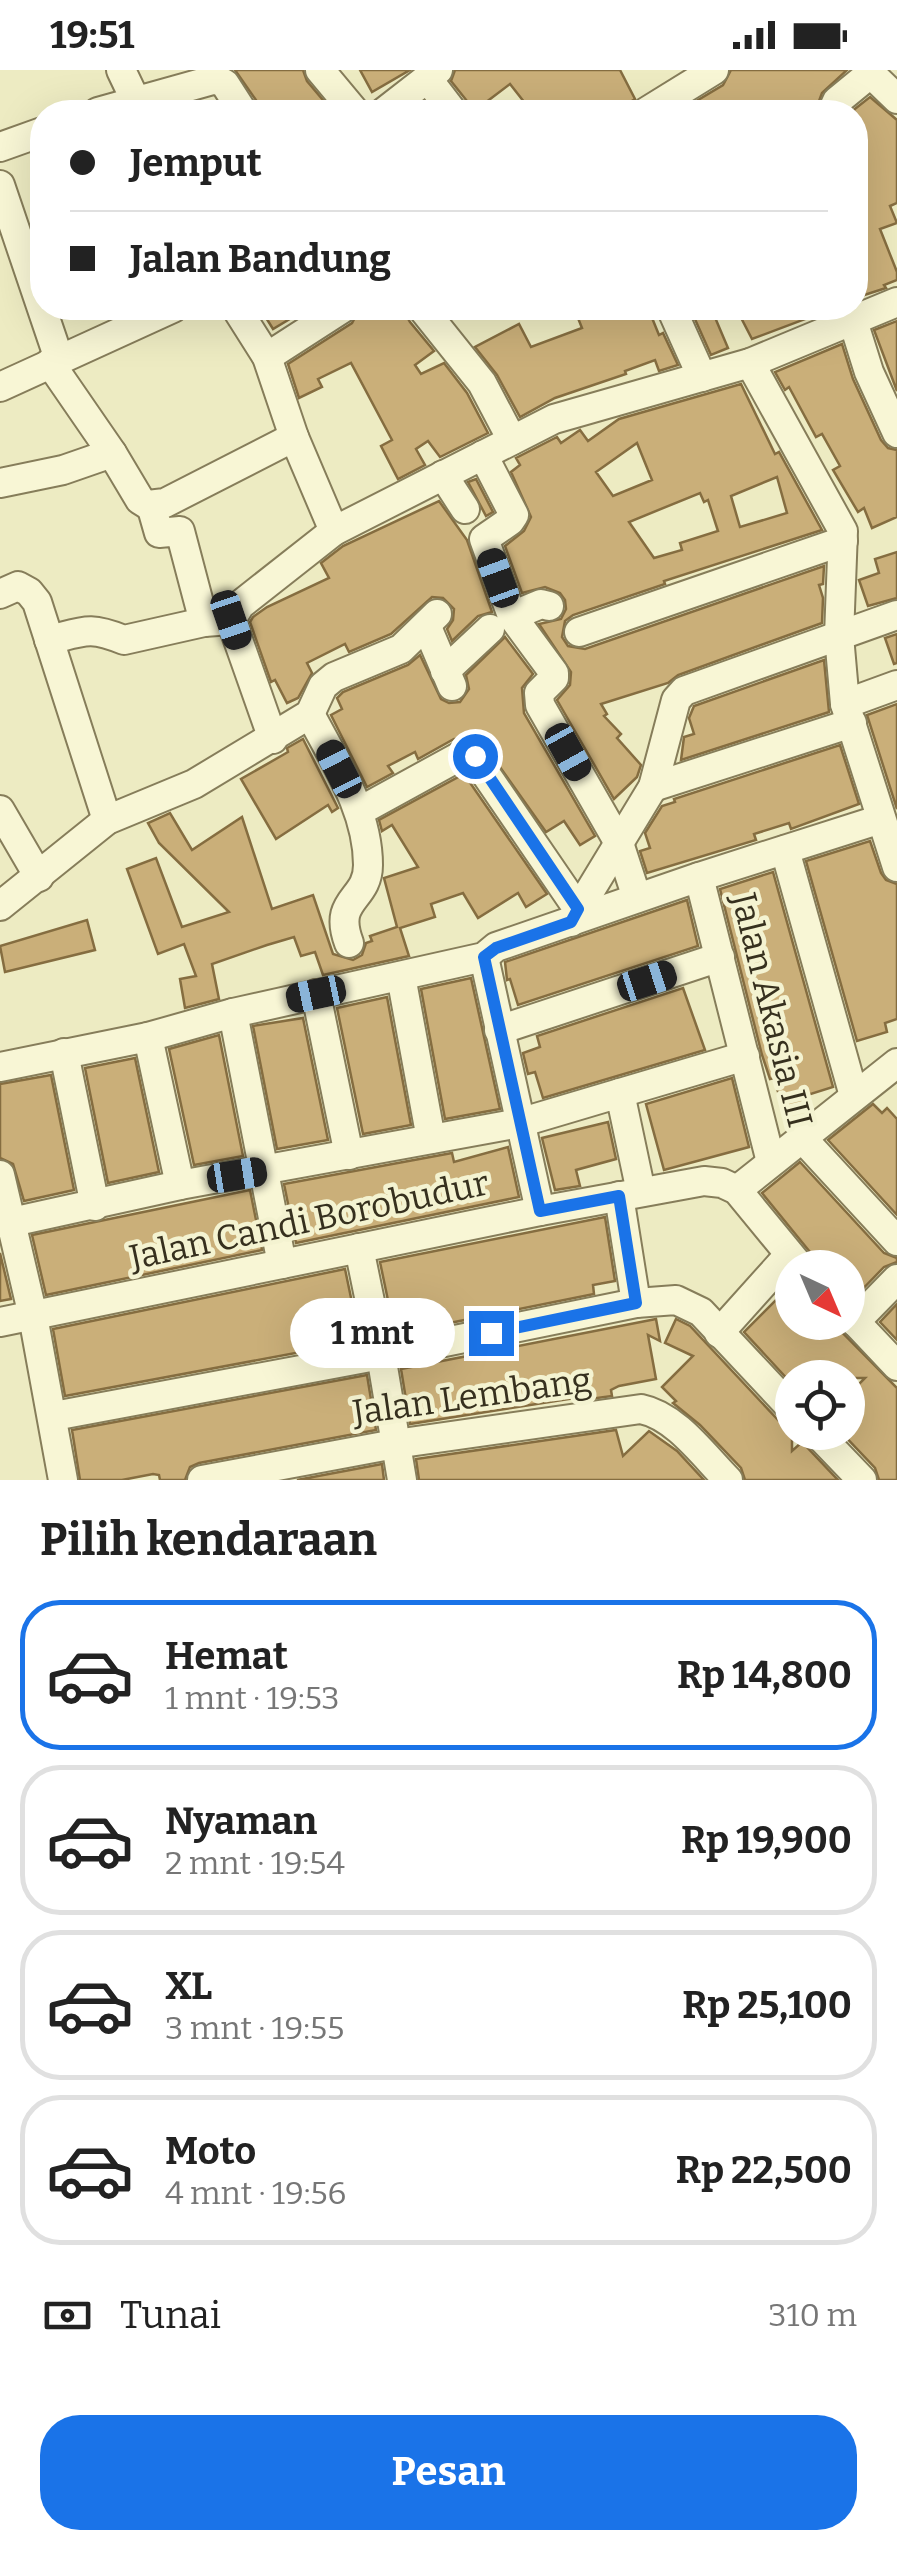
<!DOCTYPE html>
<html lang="id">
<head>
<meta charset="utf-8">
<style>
  body { margin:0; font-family:Bitter,serif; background:#f2f2f2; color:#222; height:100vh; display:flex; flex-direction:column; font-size:38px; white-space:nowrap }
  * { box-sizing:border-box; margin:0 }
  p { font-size:32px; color:#767676 }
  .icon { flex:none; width:55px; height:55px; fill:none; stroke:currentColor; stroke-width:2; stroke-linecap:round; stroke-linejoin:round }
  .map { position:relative; height:1410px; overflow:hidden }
  .panel { display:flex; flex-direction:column; background:#fff; flex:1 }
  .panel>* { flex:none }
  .guide { position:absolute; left:30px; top:30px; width:838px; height:220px; border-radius:40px; box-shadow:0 10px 40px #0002; display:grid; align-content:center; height:220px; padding:0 40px; background:#fff }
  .needle { width:65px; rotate:136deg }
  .fabs { position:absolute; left:775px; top:1180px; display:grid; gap:20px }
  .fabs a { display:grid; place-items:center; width:90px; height:90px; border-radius:50%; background:#fff; box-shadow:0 10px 40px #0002; font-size:50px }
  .end { position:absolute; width:45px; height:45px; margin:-22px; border:12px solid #1a73e8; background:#fff; box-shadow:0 0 0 5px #fff }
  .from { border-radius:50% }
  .bubble { position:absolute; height:70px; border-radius:35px; background:#fff; box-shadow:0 10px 40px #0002; font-size:32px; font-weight:700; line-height:70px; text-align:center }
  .car { position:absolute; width:30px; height:60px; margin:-30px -15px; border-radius:12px; box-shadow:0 0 8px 2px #0007; background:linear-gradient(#222 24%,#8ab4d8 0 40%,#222 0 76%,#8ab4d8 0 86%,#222 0) }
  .guide b { display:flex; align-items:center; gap:35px; height:95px; font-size:38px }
  .guide b+b { border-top:2px solid #e0e0e0 }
  .guide i { width:25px; height:25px; background:#222 }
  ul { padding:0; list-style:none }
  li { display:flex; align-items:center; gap:30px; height:150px; margin:0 20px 15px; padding:0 20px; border:5px solid #e0e0e0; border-radius:40px }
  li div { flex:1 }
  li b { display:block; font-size:38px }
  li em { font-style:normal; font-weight:700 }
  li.on { border-color:#1a73e8 }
  li>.icon { width:90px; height:90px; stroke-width:1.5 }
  h2 { padding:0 40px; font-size:45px; line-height:120px }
  .pay { display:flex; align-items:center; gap:25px; height:110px; padding:0 40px; font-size:38px }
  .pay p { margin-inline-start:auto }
  .button { display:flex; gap:20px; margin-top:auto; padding:20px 40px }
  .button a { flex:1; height:115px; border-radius:40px; background:#1a73e8; color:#fff; font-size:40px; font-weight:700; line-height:115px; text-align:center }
  .status { display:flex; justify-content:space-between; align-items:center; height:70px; padding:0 50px; background:#fff; direction:ltr }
  .status svg { height:28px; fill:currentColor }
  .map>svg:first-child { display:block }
</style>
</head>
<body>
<div class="status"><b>19:51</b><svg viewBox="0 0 49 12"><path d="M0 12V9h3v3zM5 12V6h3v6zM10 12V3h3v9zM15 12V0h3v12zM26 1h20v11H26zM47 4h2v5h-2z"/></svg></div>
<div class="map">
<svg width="897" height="1410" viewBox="0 0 897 1410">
  <rect width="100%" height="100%" fill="#edebc2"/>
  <g fill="#caaf79" stroke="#856d40" stroke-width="2.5" fill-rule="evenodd">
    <polygon points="235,0 303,0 307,11 333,42 260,42 258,33"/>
    <polygon points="360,0 410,0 372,22"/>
    <polygon points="455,0 620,0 635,29 614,42 532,42 510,14 481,36 486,42 470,42 467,31 451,11"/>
    <polygon points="731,0 847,0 822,23 815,42 678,42 723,15"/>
    <polygon points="870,27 897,50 897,133 890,136 897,153 880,159 897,202 897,210 884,215 886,218 855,228 855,112 865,108 855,83 855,42 851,42"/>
    <polygon points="260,238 308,238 273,259"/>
    <polygon points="360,238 402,238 410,252 434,281 415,295 421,304 444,293 467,323 488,363 440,387 428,371 416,379 425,395 398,409 381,376 392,370 351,293 318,309 322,317 299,328 288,294 352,253"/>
    <polygon points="574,238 648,238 659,265 663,263 678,295 659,301 655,290 625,301 626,304 555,328 520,347 497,305 475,277 519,254 531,277 582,258"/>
    <polygon points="690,238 711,238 728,278 711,285"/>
    <polygon points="736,238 832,238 832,239 752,269"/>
    <polygon points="897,251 897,321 874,260"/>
    <polygon points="842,274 853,309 881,370 888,378 897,380 897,447 872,458 864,438 858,442 833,400 840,396 822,364 816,367 789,317 785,320 775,302"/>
    <path d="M741 314 775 384 779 382 822 460 664 511 665 514 573 545 565 551 562 567 568 576 585 579 824 496 823 514 819 515 823 528 822 553 678 605 668 613 601 634 607 644 604 646 621 664 617 668 641 695 637 707 614 729 557 630 570 615 571 602 539 554 561 549 566 539 565 530 560 523 545 517 522 523 505 476 524 461 531 447 511 402 520 395 516 388 557 367 561 373 580 360 588 371 619 349ZM637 373 652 410 613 426 596 402ZM777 407 787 443 740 457 731 426ZM700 423 704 432 708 430 718 461 680 473 682 480 654 488 629 452Z"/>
    <polygon points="476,409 493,442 486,446 468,412"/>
    <polygon points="439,431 467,470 492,542 478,546 452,571 447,559 453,550 454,539 443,528 432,527 391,564 349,582 345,574 307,593 312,603 298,628 287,633 275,610 271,612 250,552 253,547 267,537 329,508 321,493 343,476"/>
    <polygon points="897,482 897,528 868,536 859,510 879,503 875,489"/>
    <polygon points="897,564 897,593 894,594 885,568"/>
    <polygon points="505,567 533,604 522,618 524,643 595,766 580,775 564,751 546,762 480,669 454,669 418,689 415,682 388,696 393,703 367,717 331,645 342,639 337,628 343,622 408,595 420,585 441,629 449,633 460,632 469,619 466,605"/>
    <polygon points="824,590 829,642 681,690 684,667 694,664 689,648 694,636"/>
    <polygon points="897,634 897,739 867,645"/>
    <polygon points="303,669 338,738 332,742 328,735 276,769 241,709 288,682 287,678"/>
    <polygon points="840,675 859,734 791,759 789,753 754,764 756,770 647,803 640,781 650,778 645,763 662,736 675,732 674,729"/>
    <polygon points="464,704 547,824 526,837 518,823 478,848 463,823 431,834 435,847 400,858 409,886 323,905 315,882 301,886 294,867 267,875 212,894 219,929 185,938 180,909 196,906 184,874 158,884 127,799 156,788 182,857 229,842 159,773 148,753 170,743 192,780 242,747 272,839 313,825 333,884 353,890 362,885 366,873 372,871 370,866 397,857 384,808 418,797 392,755 382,761 379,750"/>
    <polygon points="870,771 881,803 886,810 897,814 897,949 885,953 887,962 857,971 806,791"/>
    <polygon points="773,802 833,1017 804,1026 806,1032 783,1039 774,1008 770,1009 762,985 720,819"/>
    <polygon points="687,830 698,876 518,935 510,909 507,910 505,892"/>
    <polygon points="87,850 95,880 5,902 0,876"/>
    <polygon points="471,908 500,1039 445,1049 421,919"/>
    <polygon points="683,918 705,980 543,1028 535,1002 528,1004 523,983 540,977 537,966"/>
    <polygon points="387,927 411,1055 363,1064 337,938"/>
    <polygon points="303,948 328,1070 277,1079 253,956"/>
    <polygon points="219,965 243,1086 194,1095 169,979"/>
    <polygon points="135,988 159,1102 108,1113 85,998"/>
    <polygon points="51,1005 74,1120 24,1131 13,1094 0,1088 0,1014"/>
    <polygon points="732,1008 749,1077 664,1100 646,1034"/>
    <polygon points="873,1034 882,1043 887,1038 897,1049 897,1145 828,1070"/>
    <polygon points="608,1052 616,1089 576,1100 580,1116 555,1120 542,1068"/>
    <polygon points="508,1077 519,1127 296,1173 284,1114 452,1083 454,1092"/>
    <polygon points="800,1092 884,1183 897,1188 897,1192 884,1197 854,1228 848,1222 848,1198 823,1198 762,1123"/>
    <polygon points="250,1120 262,1180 46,1225 32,1165"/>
    <polygon points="605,1147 615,1211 593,1215 594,1224 395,1264 380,1192"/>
    <polygon points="0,1183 11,1229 0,1231"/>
    <polygon points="345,1199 360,1271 65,1326 53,1259"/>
    <polygon points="792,1214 792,1252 832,1252 897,1318 897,1410 879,1410 875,1398 841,1362 848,1362 848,1325 865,1308 792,1308 792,1314 744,1262"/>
    <polygon points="897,1234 897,1270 880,1252"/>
    <polygon points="656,1249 660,1271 648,1265 656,1309 619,1316 611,1320 612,1326 575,1331 575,1328 410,1354 401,1299"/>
    <polygon points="676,1249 690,1256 779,1351 792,1356 792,1381 802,1372 838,1410 745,1410 741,1398 700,1355 673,1333 676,1331 662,1317 693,1286 665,1273"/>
    <polygon points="367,1305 376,1360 199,1393 190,1397 185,1410 160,1410 159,1405 153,1404 122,1410 80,1410 72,1360"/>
    <polygon points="616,1360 623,1386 649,1361 677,1381 704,1410 419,1410 416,1389"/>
    <polygon points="382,1394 384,1410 297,1410"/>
  </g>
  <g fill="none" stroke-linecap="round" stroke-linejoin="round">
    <defs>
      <g id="minor">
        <polyline points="121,0 141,42"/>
        <polyline points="320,0 355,42"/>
        <polyline points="867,0 897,29"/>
        <polyline points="427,8 453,42"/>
        <polyline points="98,42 216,9 225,14 243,42"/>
        <polyline points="384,42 438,0"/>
        <polyline points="646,42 714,0"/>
        <polyline points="832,42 837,31 870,4"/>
        <polyline points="0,77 42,62"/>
        <polyline points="0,115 59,289"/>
        <polyline points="236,238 267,287 294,367 334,461"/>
        <polyline points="422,238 482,313 512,370"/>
        <polyline points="671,238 702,307"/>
        <polyline points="853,251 869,302 897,363"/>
        <polyline points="267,287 343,238"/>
        <polyline points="50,293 112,383"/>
        <polyline points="750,293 843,461 839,566 845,634 897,797"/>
        <polyline points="0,317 173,238"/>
        <polyline points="483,385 514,445 510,451 484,469 512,546 541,534 549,536"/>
        <polyline points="443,405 465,439"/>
        <polyline points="0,413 63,400 112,383 140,430 148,435 165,433 294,367"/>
        <polyline points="151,435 159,463 180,461 204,552"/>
        <polyline points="0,524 18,516 29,522 37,532 107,750"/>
        <polyline points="512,546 554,603 554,608 539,623 540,635 619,773 637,828"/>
        <polyline points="427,557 452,616"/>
        <polyline points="579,562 843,471"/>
        <path d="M49 570C85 561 89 556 124 570L204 552 231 550"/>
        <polyline points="445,601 490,559"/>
        <polyline points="845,634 897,615"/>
        <path d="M310 644C335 692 368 740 368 795 368 831 332 828 349 873"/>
        <polyline points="273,669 231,550 240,535 334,461 554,349 750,293 897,232"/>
        <polyline points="653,717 852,653"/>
        <polyline points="0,740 39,807"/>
        <polyline points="360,741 462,685 472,684 578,839"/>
        <polyline points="785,780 854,1026"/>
        <polyline points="699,807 771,1092"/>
        <polyline points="0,836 107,750 194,714 310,644 323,616 334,607 401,579 437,544"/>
        <polyline points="571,852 653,717 676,630 684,621 897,545"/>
        <polyline points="484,887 540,1141"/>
        <polyline points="401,906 431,1069"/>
        <polyline points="316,924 349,1085"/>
        <polyline points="233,943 282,1194"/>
        <polyline points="499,960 720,887"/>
        <polyline points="148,967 180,1115"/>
        <polyline points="64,983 95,1136"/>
        <polyline points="0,997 148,967 233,943 484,887 496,877 699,807 881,749"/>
        <polyline points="620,1023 745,986"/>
        <polyline points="802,1068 897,1171"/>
        <polyline points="0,1105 33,1246 63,1410"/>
        <polyline points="737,1120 897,993"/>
        <polyline points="619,1126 636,1233"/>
        <polyline points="12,1152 180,1115 519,1053 620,1023 641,1122"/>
        <polyline points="359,1178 381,1285 402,1410"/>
        <polyline points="848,1244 897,1296"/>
        <polyline points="0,1252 540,1141 704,1111 722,1113 737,1120 801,1198"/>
        <polyline points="855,1252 897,1209"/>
        <polyline points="719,1263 789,1185"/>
        <polyline points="54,1346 381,1285 636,1233 676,1230 701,1242 792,1339"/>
        <polyline points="816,1362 862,1410"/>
        <path d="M202 1410 395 1374 641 1339C676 1346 704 1386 728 1410"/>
      </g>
    </defs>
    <use href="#minor" stroke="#867d5a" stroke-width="32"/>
    <use href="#minor" stroke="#f8f6d5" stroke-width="28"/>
  </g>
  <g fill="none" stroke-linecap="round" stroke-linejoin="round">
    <polyline stroke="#1a73e8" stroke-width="12" points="475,686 578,839 571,852 496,878 484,887 540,1141 619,1126 636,1233 491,1263"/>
  </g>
  <g text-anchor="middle" stroke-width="9" stroke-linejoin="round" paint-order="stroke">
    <g font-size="35" fill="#36301e" stroke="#f4f3d1">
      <text transform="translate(772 940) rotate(76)" y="12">Jalan Akasia III</text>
      <text transform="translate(309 1150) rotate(-12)" y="12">Jalan Candi Borobudur</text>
      <text transform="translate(472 1326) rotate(-8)" y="12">Jalan Lembang</text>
    </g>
  </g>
</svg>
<div class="fabs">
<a><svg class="needle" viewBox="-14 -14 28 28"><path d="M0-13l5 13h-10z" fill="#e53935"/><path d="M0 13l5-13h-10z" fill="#767676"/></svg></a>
<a><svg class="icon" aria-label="locate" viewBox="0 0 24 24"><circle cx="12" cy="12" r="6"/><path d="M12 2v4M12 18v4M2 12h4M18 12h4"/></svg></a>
</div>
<i class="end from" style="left:475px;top:686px"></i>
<i class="end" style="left:491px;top:1263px"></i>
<div class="bubble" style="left:290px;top:1228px;width:165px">1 mnt</div>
<i class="car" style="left:498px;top:508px;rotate:340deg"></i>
<i class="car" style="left:231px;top:550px;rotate:161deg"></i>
<i class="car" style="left:568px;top:682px;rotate:151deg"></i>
<i class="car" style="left:339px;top:699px;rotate:333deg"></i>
<i class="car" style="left:647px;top:911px;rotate:72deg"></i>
<i class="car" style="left:316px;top:924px;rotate:258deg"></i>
<i class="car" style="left:237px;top:1105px;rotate:81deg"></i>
<div class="guide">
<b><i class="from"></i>Jemput</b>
<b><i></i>Jalan Bandung</b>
</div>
</div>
<section class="panel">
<h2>Pilih kendaraan</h2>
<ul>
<li class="on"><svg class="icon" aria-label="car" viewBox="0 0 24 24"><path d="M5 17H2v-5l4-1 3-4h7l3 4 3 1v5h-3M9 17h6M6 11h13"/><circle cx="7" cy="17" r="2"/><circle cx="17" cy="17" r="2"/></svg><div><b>Hemat</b><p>1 mnt · 19:53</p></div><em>Rp 14,800</em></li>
<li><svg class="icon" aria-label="car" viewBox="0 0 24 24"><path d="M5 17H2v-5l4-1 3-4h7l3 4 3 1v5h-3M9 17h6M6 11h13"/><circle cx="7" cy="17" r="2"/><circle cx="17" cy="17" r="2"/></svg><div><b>Nyaman</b><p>2 mnt · 19:54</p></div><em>Rp 19,900</em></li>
<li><svg class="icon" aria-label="car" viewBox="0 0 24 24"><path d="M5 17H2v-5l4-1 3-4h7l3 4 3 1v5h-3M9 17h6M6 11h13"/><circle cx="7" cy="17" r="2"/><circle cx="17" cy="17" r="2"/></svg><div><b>XL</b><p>3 mnt · 19:55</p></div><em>Rp 25,100</em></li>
<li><svg class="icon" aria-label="car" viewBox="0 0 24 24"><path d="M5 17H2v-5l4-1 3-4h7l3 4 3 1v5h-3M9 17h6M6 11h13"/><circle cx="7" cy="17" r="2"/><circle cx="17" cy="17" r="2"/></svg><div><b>Moto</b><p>4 mnt · 19:56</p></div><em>Rp 22,500</em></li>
</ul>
<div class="pay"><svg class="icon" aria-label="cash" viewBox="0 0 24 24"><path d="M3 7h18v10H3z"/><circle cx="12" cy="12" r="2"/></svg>Tunai<p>310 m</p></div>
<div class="button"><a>Pesan</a></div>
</section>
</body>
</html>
